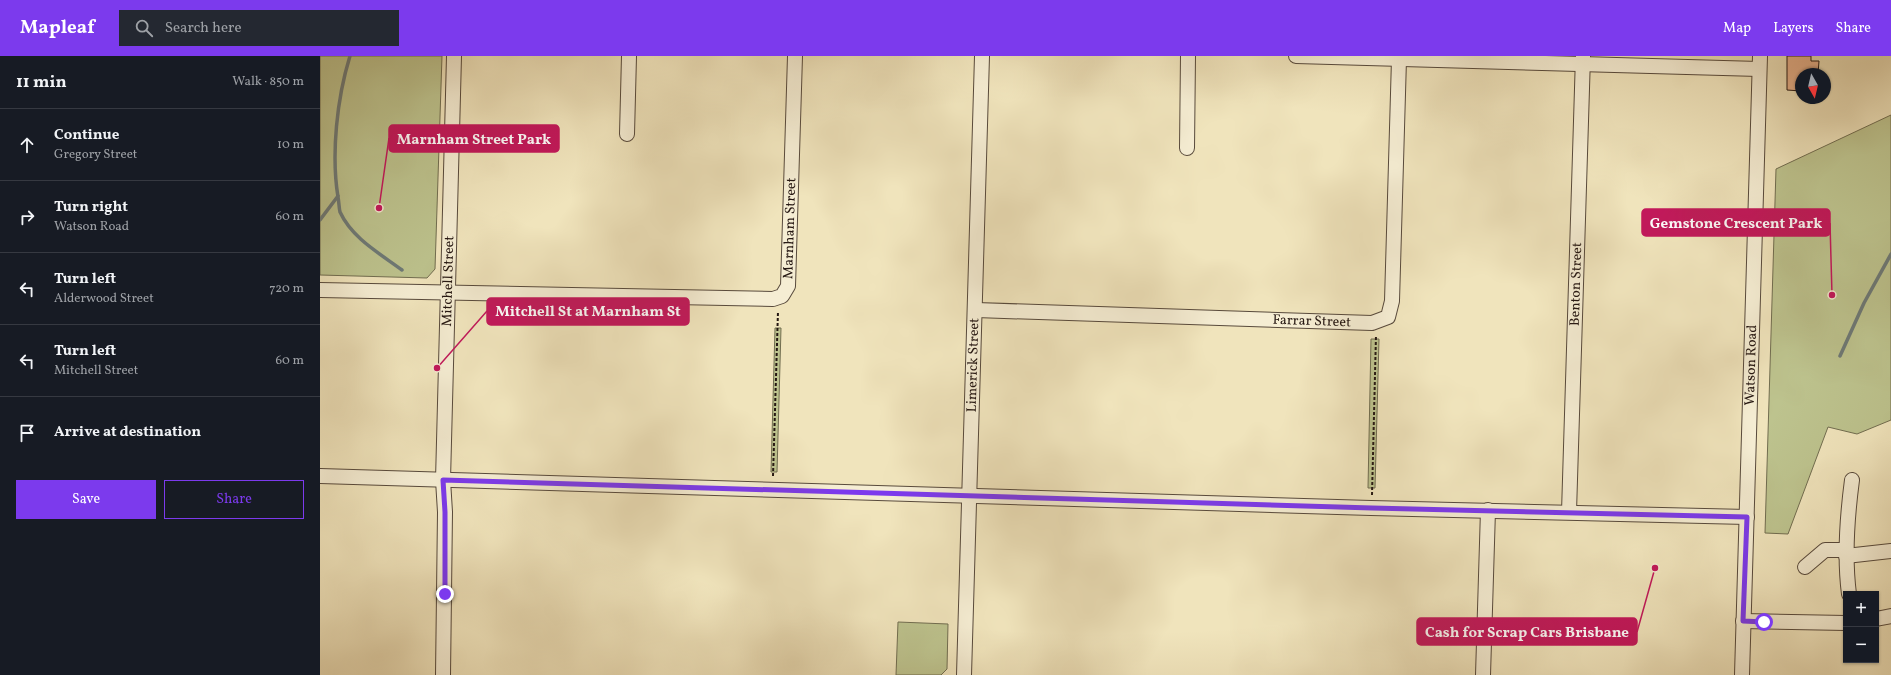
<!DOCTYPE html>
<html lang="en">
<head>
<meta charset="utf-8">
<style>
	:root { --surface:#171b24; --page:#242831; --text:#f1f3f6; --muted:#9ea1a6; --line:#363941; --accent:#7c3aed }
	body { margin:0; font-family:Vollkorn,serif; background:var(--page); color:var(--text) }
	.controls { position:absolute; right:12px; bottom:12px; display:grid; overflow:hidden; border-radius:0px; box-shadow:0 1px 3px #0004 }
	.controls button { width:36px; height:36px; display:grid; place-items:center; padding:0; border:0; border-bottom:1px solid var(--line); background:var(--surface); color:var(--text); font:20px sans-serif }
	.compass { position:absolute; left:1475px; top:12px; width:36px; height:36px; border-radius:50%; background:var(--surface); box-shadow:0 1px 3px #0004; rotate:172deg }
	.stop { position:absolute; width:12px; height:12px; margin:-9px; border:3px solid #7c3aed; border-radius:50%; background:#fff }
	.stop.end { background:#7c3aed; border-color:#fff; box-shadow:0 1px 4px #0008 }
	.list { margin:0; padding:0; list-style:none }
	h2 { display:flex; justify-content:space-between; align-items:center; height:52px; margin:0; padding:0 16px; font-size:17px }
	h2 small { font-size:13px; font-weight:400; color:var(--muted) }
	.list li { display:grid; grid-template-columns:26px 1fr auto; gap:12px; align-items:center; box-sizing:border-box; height:72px; padding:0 16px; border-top:1px solid var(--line) }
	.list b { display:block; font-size:15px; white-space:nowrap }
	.list p { margin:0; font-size:13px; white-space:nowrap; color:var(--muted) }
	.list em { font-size:13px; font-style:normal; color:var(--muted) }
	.actions { display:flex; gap:8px; padding:12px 16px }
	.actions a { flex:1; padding:9px 0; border:1px solid var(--accent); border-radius:0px; text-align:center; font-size:14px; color:var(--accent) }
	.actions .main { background:var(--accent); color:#fff }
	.icon { flex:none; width:22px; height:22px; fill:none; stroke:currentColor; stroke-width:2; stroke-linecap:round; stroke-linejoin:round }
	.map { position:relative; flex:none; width:1571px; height:619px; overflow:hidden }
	header { display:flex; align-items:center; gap:24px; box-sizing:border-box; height:56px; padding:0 20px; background:var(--accent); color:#fff }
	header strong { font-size:19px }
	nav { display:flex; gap:22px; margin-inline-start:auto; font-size:14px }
	.search { width:280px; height:36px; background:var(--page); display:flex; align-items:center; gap:10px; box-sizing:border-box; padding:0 14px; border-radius:0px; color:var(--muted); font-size:15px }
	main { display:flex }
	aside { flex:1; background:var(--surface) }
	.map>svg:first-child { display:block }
</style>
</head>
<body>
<header>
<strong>Mapleaf</strong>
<div class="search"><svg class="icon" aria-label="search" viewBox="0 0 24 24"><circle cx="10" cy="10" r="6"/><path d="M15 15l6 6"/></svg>Search here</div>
<nav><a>Map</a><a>Layers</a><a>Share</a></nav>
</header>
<main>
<aside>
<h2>11 min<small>Walk · 850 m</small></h2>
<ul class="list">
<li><svg class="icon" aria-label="ahead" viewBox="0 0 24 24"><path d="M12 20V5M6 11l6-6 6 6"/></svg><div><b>Continue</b><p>Gregory Street</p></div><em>10 m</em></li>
<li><svg class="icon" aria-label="right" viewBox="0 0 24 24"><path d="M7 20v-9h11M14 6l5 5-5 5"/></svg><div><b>Turn right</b><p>Watson Road</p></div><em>60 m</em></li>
<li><svg class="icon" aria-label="left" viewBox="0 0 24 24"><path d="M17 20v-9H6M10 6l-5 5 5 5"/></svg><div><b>Turn left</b><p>Alderwood Street</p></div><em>720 m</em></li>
<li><svg class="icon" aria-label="left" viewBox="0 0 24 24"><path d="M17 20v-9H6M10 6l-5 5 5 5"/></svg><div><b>Turn left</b><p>Mitchell Street</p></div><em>60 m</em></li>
<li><svg class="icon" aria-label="arrive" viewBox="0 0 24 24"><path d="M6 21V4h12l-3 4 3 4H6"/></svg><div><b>Arrive at destination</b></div></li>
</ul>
<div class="actions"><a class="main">Save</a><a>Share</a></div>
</aside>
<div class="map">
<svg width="1571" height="619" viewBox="0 0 1571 619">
	<rect width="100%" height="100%" fill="#f0e4bc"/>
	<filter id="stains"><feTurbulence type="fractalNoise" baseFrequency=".005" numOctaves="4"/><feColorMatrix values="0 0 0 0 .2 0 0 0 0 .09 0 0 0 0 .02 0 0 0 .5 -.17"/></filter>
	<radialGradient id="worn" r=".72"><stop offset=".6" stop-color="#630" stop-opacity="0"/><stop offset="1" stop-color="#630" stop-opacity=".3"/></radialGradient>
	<g fill="#bdc38e" stroke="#716d50">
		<path d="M0,0H122L115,213L107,222L0,219Z"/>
		<path d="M1571,59V364L1537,378L1508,371L1468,478L1445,477L1456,113Z"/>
		<path d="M455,272H461L457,416H451Z"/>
		<path d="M1051,283H1059L1055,432H1048Z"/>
		<path d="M578,566L628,568L627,613L621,619H576Z"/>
	</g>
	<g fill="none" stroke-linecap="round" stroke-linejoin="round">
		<g stroke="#6e7a77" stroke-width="3.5">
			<path d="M30,0C17,42 11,98 18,141C19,146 19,152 20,156C32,182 59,197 82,214"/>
			<path d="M0,164L18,140"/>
			<path d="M1520,300L1544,247L1571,198"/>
		</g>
	</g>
	<path fill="#e9b38e" stroke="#251712" d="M1467,0H1491V5H1499L1498,18H1481V35L1467,34Z"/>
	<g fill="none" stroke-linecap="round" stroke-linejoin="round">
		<g stroke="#584a3c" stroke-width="16">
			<g id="minor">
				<path d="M976,0L1439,13"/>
				<path d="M307,78L309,0"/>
				<path d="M867,92L868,0"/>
				<path id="s1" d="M0,234L453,243L462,240L468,230L475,0"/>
				<path id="s2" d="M656,254L1052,267L1068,261L1072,245L1079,3"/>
				<path d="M0,420L1051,452L1427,461"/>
				<path id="s3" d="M1249,456L1263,0"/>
				<path d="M1526,500L1571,495"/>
				<path d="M1485,511L1505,494H1526"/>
				<path d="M1529,538C1524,500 1527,462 1532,424"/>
				<path d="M1556,563L1571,560"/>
				<path d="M1423,565L1526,567"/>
				<path id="s4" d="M123,619L125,456L123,424L134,0"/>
				<path id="s5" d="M644,619L662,0"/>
				<path d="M1163,619L1168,454"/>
				<path id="s6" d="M1422,619L1440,0"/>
			</g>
		</g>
		<g stroke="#251712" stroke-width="2" stroke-dasharray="3 2" stroke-linecap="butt">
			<path d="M453,420L458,255"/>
			<path d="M1052,439L1056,279"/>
		</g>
		<use href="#minor" stroke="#f5edd3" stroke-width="14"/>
	</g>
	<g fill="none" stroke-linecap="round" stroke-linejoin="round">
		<path stroke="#7c3aed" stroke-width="5" d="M125,538V456L123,424L1052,452L1427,461L1423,565L1444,566"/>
	</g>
	<g text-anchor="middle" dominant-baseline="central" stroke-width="3" stroke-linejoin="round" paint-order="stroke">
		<g font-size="14" fill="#251712" stroke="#f5edd3">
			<text stroke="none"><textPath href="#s1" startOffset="532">Marnham Street</textPath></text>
			<text stroke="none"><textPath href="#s4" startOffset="394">Mitchell Street</textPath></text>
			<text stroke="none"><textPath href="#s3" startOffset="228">Benton Street</textPath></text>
			<text stroke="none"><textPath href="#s2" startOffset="336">Farrar Street</textPath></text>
			<text stroke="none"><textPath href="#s5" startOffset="310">Limerick Street</textPath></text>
			<text stroke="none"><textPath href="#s6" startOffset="310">Watson Road</textPath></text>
		</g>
	</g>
	<path fill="none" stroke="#c2185b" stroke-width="1.5" d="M59 152L69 82M1512 239L1510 167M117 312L167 255M1335 512L1317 576"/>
	<g fill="#c2185b" stroke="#f5edd3" stroke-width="1.5">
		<circle cx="59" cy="152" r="4"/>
		<circle cx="1512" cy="239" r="4"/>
		<circle cx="117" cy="312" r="4"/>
		<circle cx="1335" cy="512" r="4"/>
	</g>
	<g fill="#c2185b" stroke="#c2185b" stroke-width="1.5">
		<rect x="69" y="69" width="170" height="27" rx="4"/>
		<rect x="1322" y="153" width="188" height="27" rx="4"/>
		<rect x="167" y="242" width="202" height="27" rx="4"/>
		<rect x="1097" y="562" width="220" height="27" rx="4"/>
	</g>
	<g font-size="15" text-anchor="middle" font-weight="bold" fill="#fff">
		<text x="154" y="88">Marnham Street Park</text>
		<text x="1416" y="172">Gemstone Crescent Park</text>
		<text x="268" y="260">Mitchell St at Marnham St</text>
		<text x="1207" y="581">Cash for Scrap Cars Brisbane</text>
	</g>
	<rect width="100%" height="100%" filter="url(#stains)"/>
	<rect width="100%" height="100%" fill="url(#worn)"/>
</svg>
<div class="controls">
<button>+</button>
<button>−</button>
</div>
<svg class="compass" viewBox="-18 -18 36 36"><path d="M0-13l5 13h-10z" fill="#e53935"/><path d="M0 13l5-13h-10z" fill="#9ea1a6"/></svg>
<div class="stop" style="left:1444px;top:566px"></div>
<div class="stop end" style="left:125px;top:538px"></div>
</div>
</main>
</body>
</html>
